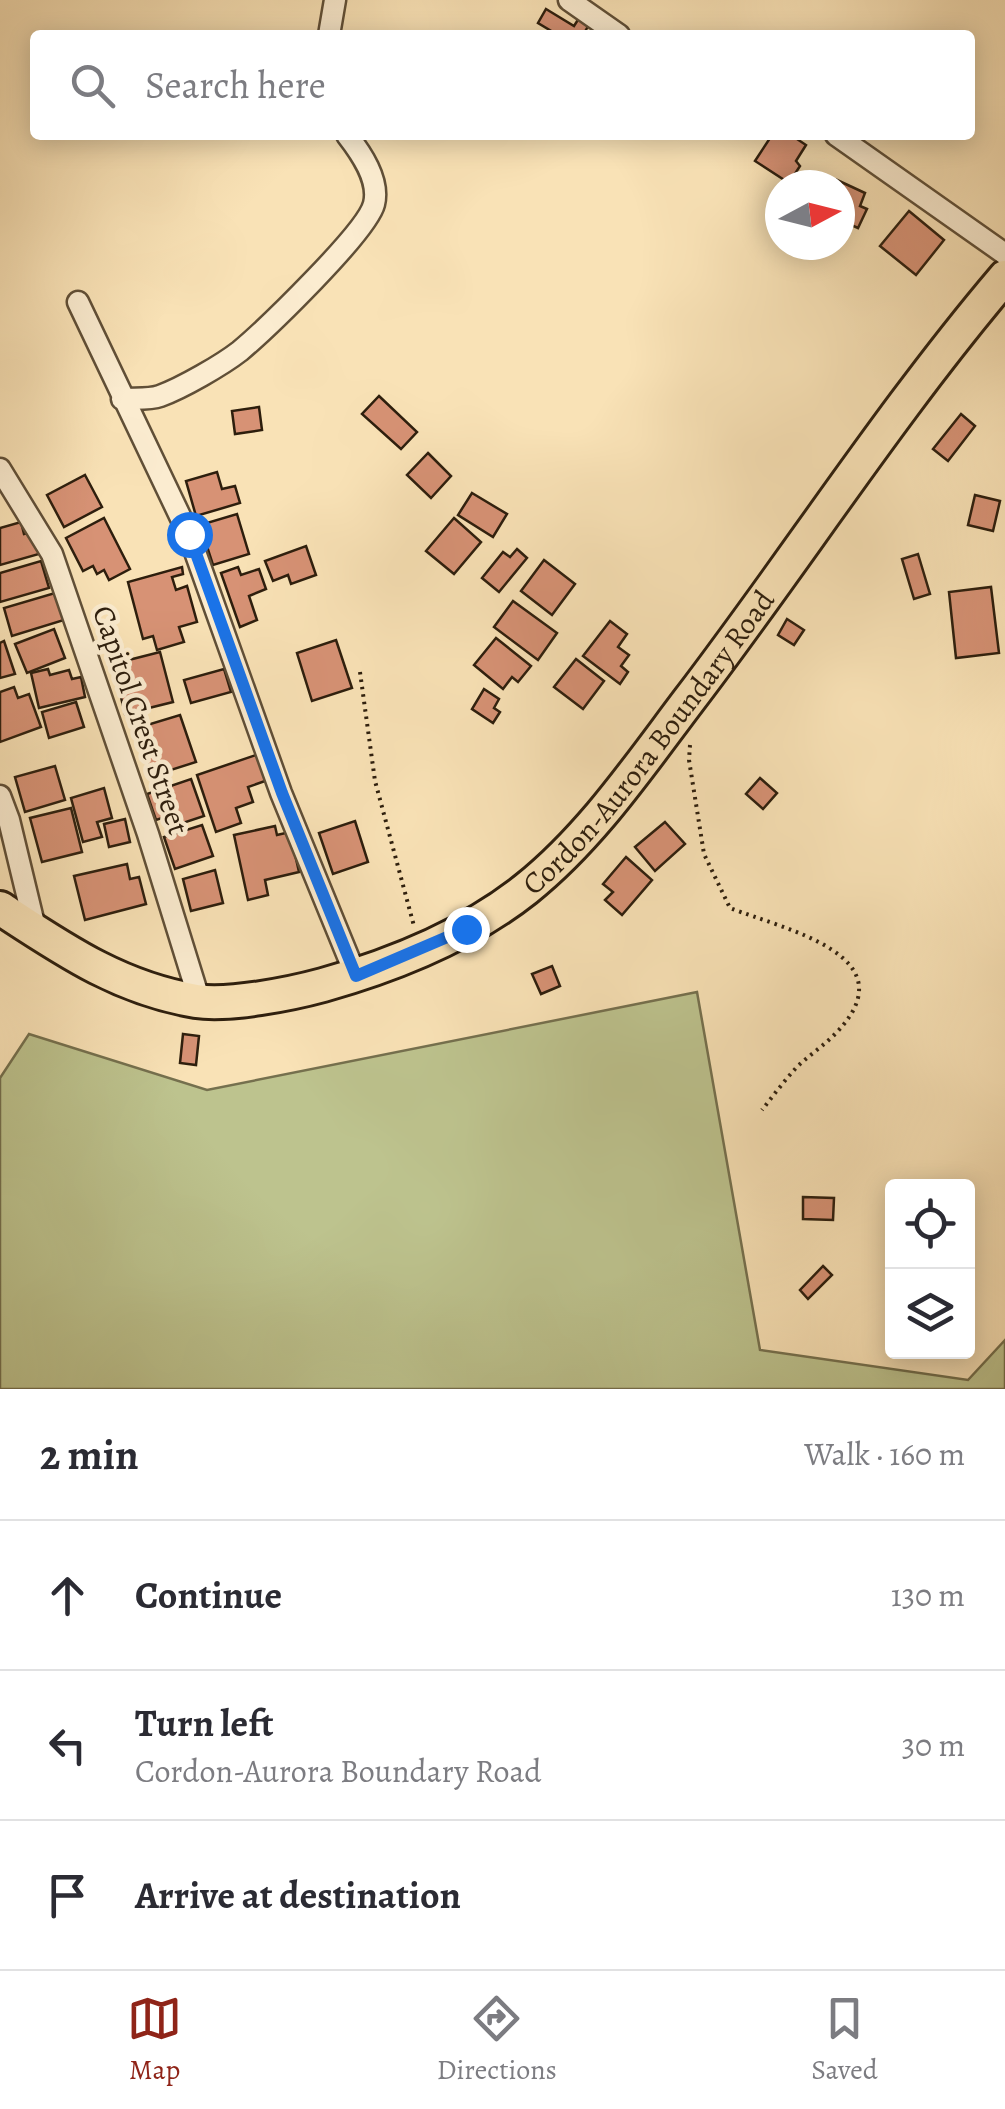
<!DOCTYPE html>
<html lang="en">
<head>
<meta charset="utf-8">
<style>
	:root { --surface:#fff; --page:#f7f7f7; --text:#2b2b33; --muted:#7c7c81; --line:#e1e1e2; --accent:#8f2418 }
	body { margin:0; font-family:Alegreya,serif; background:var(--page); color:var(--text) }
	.controls { position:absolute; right:30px; bottom:30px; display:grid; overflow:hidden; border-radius:10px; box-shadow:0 5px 25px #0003 }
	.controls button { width:90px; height:90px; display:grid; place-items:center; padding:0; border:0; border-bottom:2px solid var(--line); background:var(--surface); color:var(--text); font:50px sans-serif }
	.compass { position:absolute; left:765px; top:170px; width:90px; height:90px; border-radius:50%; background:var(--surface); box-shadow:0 5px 25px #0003; rotate:83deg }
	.stop { position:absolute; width:30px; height:30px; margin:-22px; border:8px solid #1a73e8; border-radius:50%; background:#fff }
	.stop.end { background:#1a73e8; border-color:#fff; box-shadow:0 2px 10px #0008 }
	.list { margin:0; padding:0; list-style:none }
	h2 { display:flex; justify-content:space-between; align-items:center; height:130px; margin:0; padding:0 40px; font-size:42px }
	h2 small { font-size:32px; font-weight:400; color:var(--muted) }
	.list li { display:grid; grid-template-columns:65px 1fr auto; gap:30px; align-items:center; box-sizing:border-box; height:150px; padding:0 40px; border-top:2px solid var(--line) }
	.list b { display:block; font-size:38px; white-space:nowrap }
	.list p { margin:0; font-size:32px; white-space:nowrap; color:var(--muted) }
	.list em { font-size:32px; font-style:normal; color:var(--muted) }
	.icon { flex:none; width:55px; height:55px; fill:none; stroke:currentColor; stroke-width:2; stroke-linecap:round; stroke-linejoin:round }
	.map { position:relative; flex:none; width:1005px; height:1389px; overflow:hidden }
	.search { position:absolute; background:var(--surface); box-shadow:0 5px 25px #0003; left:30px; right:30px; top:30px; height:110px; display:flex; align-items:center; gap:25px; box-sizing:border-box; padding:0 35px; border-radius:10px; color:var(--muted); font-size:38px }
	.sheet { height:580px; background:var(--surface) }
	nav { display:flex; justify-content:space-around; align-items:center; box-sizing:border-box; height:140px; border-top:2px solid var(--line); background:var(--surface); font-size:28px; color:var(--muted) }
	nav a { display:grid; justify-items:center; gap:5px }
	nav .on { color:var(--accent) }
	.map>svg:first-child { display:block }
</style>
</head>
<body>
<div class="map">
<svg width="1005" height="1389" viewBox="0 0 1005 1389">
	<rect width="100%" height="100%" fill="#f9e2b6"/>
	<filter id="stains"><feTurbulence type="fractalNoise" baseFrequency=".002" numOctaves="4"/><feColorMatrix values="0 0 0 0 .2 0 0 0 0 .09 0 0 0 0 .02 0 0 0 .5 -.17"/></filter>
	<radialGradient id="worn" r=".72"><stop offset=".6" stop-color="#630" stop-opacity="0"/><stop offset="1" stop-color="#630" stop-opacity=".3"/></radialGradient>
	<path fill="#bdc38e" stroke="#75704e" stroke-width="2.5" d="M697,992L760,1350L968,1380L1005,1340V1389H0V1078L29,1034L207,1090Z"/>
	<g fill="#d79275" stroke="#2d1e0d" stroke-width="2.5">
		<path d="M546,9L574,26L581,15L591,21L583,35H558L538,23Z"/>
		<path d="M772,135H791L806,145L796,161L800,166L789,183L755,161Z"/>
		<path d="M837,180L865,193L860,206L867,209L858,228L840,220V185H835Z"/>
		<path d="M909,211L944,240L916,275L880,246Z"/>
		<path d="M379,396L417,432L401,449L362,414Z"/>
		<path d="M259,407L262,430L235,434L232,411Z"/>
		<path d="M961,414L975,426L948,461L933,449Z"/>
		<path d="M428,453L451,476L431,498L407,475Z"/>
		<path d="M217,472L222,489L235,486L240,503L196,516L186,481Z"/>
		<path d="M85,475L102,507L64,527L47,495Z"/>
		<path d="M472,493L507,514L493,537L458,515Z"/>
		<path d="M975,495L1000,501L993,531L968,525Z"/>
		<path d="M237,514L249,554L213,565L200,525Z"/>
		<path d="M104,518L130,569L109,580L104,570L97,574L93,566L83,571L66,538Z"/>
		<path d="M454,518L481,542L454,574L426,551Z"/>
		<path d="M21,522L24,534L33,532L39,554L0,565V528Z"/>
		<path d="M306,546L316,575L291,584L288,575L273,581L265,561Z"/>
		<path d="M517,549L527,558L499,592L482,578L503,552L510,557Z"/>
		<path d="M918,554L930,594L914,599L902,559Z"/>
		<path d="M544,560L575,584L552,615L521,591Z"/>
		<path d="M41,561L49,588L0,602V573Z"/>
		<path d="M182,567L183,574L172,577L176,590L187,586L197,622L179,627L184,642L157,650L153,636L143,639L128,582Z"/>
		<path d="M238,567L241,575L259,569L266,589L249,596L257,620L240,627L221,573Z"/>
		<path d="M991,587L999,653L956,658L949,592Z"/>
		<path d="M55,593L64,620L12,636L4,608Z"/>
		<path d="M513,601L557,633L538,660L494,627Z"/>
		<path d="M787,619L804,630L794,645L778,635Z"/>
		<path d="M610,621L627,634L618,647L629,655L621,666L628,672L620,684L583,656Z"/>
		<path d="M54,629L65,658L27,673L15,644Z"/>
		<path d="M496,638L531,666L518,682L512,677L503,689L474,665Z"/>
		<path d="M336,640L352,688L312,701L297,653Z"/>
		<path d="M4,641L15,674L0,678V643Z"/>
		<path d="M160,652L173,702L125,714L113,664Z"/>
		<path d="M576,659L604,681L583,709L554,687Z"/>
		<path d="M48,669L50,675L69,670L72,679L81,677L85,697L39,708L31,673Z"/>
		<path d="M224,669L231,692L191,703L184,680Z"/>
		<path d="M14,687L18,698L29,694L41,727L0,742V692Z"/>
		<path d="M484,689L499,699L494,708L500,712L493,723L472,709Z"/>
		<path d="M76,702L84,727L49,738L42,712Z"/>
		<path d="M180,715L196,762L152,776L137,728Z"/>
		<path d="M259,754L268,780L248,787L253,802L236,808L241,823L216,832L197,775Z"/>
		<path d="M55,766L65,800L25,812L15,777Z"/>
		<path d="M760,778L777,793L763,809L746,794Z"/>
		<path d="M191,779L204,816L174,826L171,815L156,820L147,794Z"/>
		<path d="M104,788L112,818L97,822L102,837L83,842L71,798Z"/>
		<path d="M71,808L82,852L42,862L30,818Z"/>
		<path d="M125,819L130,842L109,847L104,824Z"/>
		<path d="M355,821L368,862L333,874L319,833Z"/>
		<path d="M665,822L685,844L655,871L635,847Z"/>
		<path d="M202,825L213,856L175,869L164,837Z"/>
		<path d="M275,826L277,835L290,832L299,872L265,880L268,895L248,900L234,835Z"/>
		<path d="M626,857L652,880L622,915L605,900L613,892L603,884Z"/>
		<path d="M127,864L130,879L139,877L146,904L85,920L74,876Z"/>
		<path d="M215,870L223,903L191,911L183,879Z"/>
		<path d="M552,966L560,986L541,994L532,974Z"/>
		<path d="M183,1034L199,1036L196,1065L180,1063Z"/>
		<path d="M803,1197L834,1198L833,1220L803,1219Z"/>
		<path d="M823,1266L832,1275L808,1299L800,1290Z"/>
	</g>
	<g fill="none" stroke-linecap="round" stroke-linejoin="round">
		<g stroke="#604f37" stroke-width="25">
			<g id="minor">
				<path d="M569,0L619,35"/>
				<path d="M329,35L335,0"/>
				<path d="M836,135L1005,254"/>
				<path d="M78,302L189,535L281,793L356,976"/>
				<path d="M122,399C134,398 149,400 160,396C182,388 222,365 240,351C266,329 367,232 374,204C380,180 361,153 347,135"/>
				<path d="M0,469L52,554L148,834L200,1002"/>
				<path d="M0,796L9,820L36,932"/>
			</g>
		</g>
		<g stroke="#2d1e0d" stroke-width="38">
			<g id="primary">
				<path id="s1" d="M0,908C64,950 119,988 196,1001C229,1006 290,994 323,985C394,965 468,935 526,889C591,837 639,766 689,700C796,560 891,411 1005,277"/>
			</g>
		</g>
		<g stroke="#2d1e0d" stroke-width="4" stroke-dasharray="2.5 5" stroke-linecap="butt">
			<path d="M360,672L375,781L414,926"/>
			<path d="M690,745L689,760L704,854L730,908C783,929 910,955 837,1032C825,1045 809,1055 796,1068C784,1081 773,1096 762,1110"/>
		</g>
		<use href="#minor" stroke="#fbecd0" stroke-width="20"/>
		<use href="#primary" stroke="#f9e2b6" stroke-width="32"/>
	</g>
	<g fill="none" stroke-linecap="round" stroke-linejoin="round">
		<path stroke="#1a73e8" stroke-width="12" d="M189,534L282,793L356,976L466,929"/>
	</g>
	<g text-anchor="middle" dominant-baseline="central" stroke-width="9" stroke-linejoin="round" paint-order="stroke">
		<g font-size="30" fill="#2d1e0d" stroke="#fbecd0">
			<text transform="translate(141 720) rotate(71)">Capitol Crest Street</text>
			<text stroke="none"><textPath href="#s1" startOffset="765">Cordon-Aurora Boundary Road</textPath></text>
		</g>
	</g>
	<rect width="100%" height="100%" filter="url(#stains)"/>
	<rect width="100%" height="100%" fill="url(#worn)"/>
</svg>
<div class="controls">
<button><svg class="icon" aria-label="locate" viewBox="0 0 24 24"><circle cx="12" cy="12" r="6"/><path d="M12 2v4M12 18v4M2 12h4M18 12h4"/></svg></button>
<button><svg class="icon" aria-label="layers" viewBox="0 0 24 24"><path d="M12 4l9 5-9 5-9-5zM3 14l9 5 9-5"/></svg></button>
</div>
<svg class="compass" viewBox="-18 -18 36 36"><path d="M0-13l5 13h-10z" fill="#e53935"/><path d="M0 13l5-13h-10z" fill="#7c7c81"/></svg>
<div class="stop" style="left:189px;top:534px"></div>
<div class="stop end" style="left:466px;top:929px"></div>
<div class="search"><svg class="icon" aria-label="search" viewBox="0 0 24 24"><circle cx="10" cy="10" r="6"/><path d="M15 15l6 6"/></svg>Search here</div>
</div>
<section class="sheet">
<h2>2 min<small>Walk · 160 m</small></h2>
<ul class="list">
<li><svg class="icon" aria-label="ahead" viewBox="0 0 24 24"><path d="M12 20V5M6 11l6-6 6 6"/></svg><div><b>Continue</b></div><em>130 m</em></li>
<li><svg class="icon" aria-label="left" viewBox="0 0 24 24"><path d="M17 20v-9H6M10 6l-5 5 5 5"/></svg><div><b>Turn left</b><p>Cordon-Aurora Boundary Road</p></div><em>30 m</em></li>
<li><svg class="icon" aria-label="arrive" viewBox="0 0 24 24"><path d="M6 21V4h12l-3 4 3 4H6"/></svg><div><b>Arrive at destination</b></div></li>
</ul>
</section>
<nav>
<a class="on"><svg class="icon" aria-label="map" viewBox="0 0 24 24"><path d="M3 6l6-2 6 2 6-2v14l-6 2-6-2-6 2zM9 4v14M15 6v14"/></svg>Map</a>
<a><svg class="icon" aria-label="directions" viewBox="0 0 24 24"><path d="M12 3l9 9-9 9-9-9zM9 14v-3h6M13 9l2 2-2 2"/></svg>Directions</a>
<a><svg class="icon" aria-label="saved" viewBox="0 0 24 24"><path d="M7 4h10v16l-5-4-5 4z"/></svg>Saved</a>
</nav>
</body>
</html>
